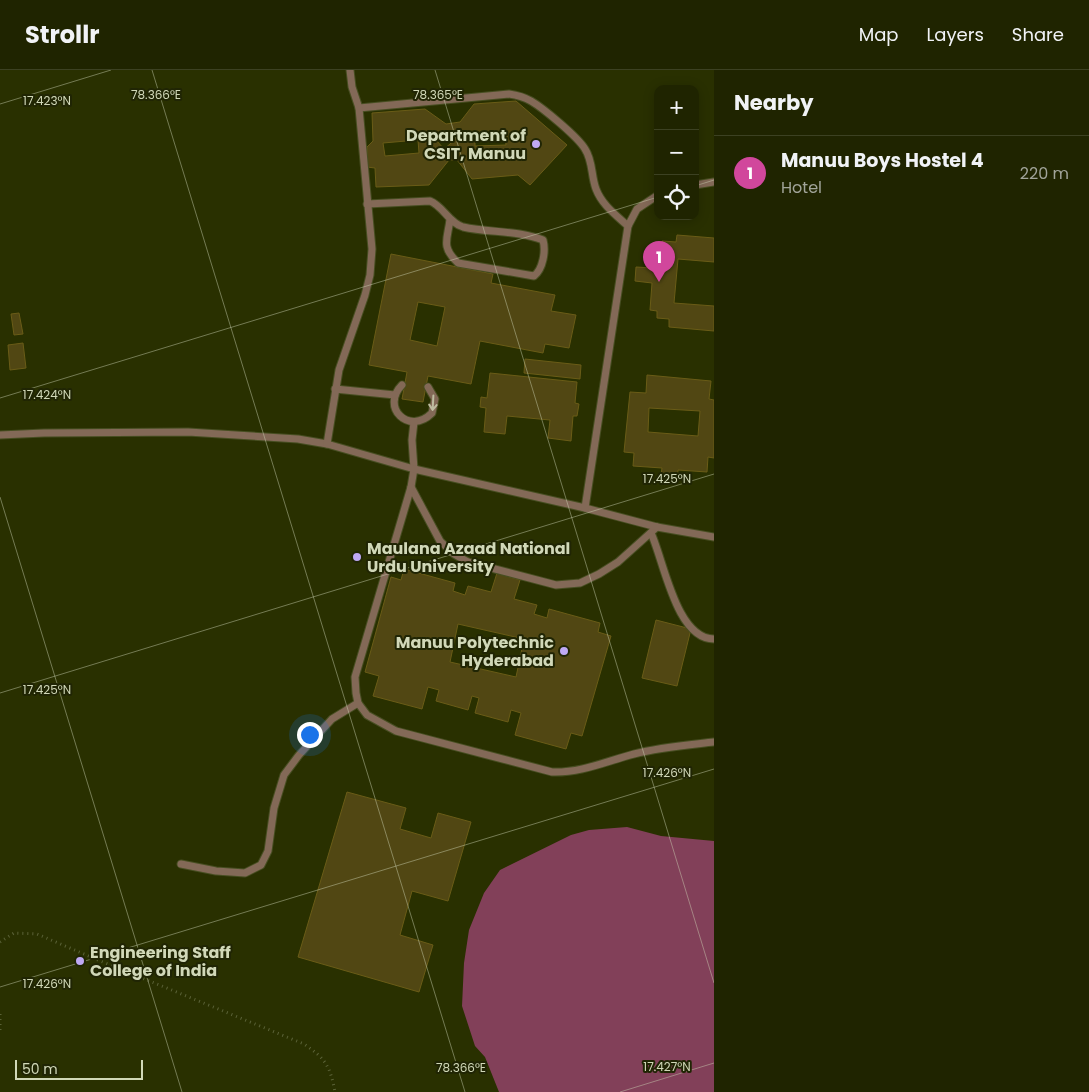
<!DOCTYPE html>
<html lang="en">
<head>
<meta charset="utf-8">
<style>
	:root { --surface:#1f2400; --page:#272c0a; --text:#f1f3f6; --muted:#a1a499; --line:#3c4122; --accent:#b45309 }
	body { margin:0; font-family:Poppins,sans-serif; background:var(--page); color:var(--text) }
	.controls { position:absolute; right:15px; top:15px; display:grid; overflow:hidden; border-radius:10px; box-shadow:0 2px 12px #0003 }
	.controls button { width:45px; height:45px; display:grid; place-items:center; padding:0; border:0; border-bottom:1px solid var(--line); background:var(--surface); color:var(--text); font:25px sans-serif }
	.scale { position:absolute; left:15px; bottom:12px; width:128px; box-sizing:border-box; padding-left:5px; border:2px solid #d1d8b8; border-top:0; font-size:14px; line-height:18px; white-space:nowrap; color:#d1d8b8; -webkit-text-stroke:4px #202504; paint-order:stroke }
	.you { position:absolute; left:309px; top:664px; width:18px; height:18px; margin:-12px; border:4px solid #fff; border-radius:50%; background:#1a73e8; box-shadow:0 0 0 8px #1a73e833 }
	.badge { display:grid; place-items:center; width:32px; height:32px; border-radius:50%; background:var(--accent); color:#fff; font-size:16px; font-weight:700 }
	.pin { position:absolute; translate:-50% -41px; filter:drop-shadow(0 1px 2px #0008) }
	.pin::after { content:''; position:absolute; top:26px; width:18px; height:15px; background:inherit; clip-path:polygon(0 0,100% 0,50% 100%) }
	.list { margin:0; padding:0; list-style:none }
	h2 { display:flex; justify-content:space-between; align-items:center; height:65px; margin:0; padding:0 20px; font-size:21px }
	h2 small { font-size:16px; font-weight:400; color:var(--muted) }
	.list li { display:grid; grid-template-columns:32px 1fr auto; gap:15px; align-items:center; box-sizing:border-box; height:75px; padding:0 20px; border-top:1px solid var(--line) }
	.list b { display:block; font-size:19px; white-space:nowrap }
	.list p { margin:0; font-size:16px; white-space:nowrap; color:var(--muted) }
	.list em { font-size:16px; font-style:normal; color:var(--muted) }
	.icon { flex:none; width:28px; height:28px; fill:none; stroke:currentColor; stroke-width:2; stroke-linecap:round; stroke-linejoin:round }
	.map { position:relative; flex:none; width:714px; height:1022px; overflow:hidden }
	header { display:flex; align-items:center; gap:30px; box-sizing:border-box; height:70px; padding:0 25px; background:var(--surface); border-bottom:1px solid var(--line) }
	header strong { font-size:24px }
	nav { display:flex; gap:28px; margin-inline-start:auto; font-size:18px }
	main { display:flex }
	aside { flex:1; background:var(--surface) }
	.map>svg:first-child { display:block }
</style>
</head>
<body>
<header>
<strong>Strollr</strong>
<nav><a>Map</a><a>Layers</a><a>Share</a></nav>
</header>
<main>
<div class="map">
<svg width="714" height="1022" viewBox="0 0 714 1022">
	<rect width="100%" height="100%" fill="#293000"/>
	<path fill="#824059" d="M627,757L661,766L714,771V1022H499L485,987L475,976L462,936L464,893L469,860L484,823L500,800L571,765L589,760Z"/>
	<g fill="#514713" stroke="#6a5c17" fill-rule="evenodd">
		<path d="M516,31L567,75L530,115L518,105L472,109L457,90H449L429,115L376,117L375,98L367,97V77L373,71L372,43L425,39L446,54L460,52L474,34ZM448,60L456,69L444,79L436,70ZM475,63H505L506,75L475,76ZM418,70L419,83L385,86L383,73Z"/>
		<path d="M677,165L714,168V192L678,189L674,233L714,236V261L669,257V249L657,248V241L650,240L652,213L635,211L636,197L653,198L655,181L661,182L662,171L676,172Z"/>
		<path d="M391,184L493,204L491,213L555,225L551,241L576,245L569,278L545,274L543,283L480,271L471,314L428,306L423,332L402,329L407,302L369,295ZM418,232L445,237L437,276L410,270Z"/>
		<path d="M19,243L23,264L14,265L11,244Z"/>
		<path d="M23,273L26,298L10,300L8,275Z"/>
		<path d="M525,289L581,295L580,309L524,303Z"/>
		<path d="M490,303L577,312L575,333L579,334L577,346H573L571,371L548,368L550,350L507,346L505,364L484,362L486,338L480,337L481,327L487,328Z"/>
		<path d="M647,305L711,311L709,329L714,330V388L708,387L707,402L678,400L677,413L660,412L662,398L633,396L634,383L624,382L630,322L646,323ZM649,338L700,341L698,366L648,362Z"/>
		<path d="M404,499L455,513L453,521L465,525L468,516L491,522L497,503L520,510L514,529L537,535L534,544L547,548L549,539L600,553L598,562L611,566L582,666L571,663L566,679L515,665L521,643L511,640L508,652L475,643L479,628L472,626L468,640L436,631L439,620L428,617L422,639L373,626L379,606L365,602L391,507L401,510ZM458,554L524,569L516,607L450,592Z"/>
		<path d="M656,550L691,559L677,616L642,608Z"/>
		<path d="M347,722L406,738L400,759L431,768L438,743L471,752L448,831L412,821L400,865L433,875L419,922L298,887Z"/>
	</g>
	<g fill="none" stroke-linecap="round" stroke-linejoin="round">
		<g stroke="#474e21" stroke-width="9">
			<g id="lane">
				<path d="M359,38L509,24C516,25 524,27 531,31C543,38 578,67 585,79C593,91 591,106 596,119C602,135 616,145 628,156"/>
				<path d="M695,115L714,112"/>
				<path d="M367,134L430,131C443,136 449,153 463,157C489,163 517,160 543,170C546,181 543,199 534,206L458,193C440,176 448,169 450,149"/>
				<path d="M402,315C380,337 409,366 432,343L435,329L428,317"/>
				<path d="M335,319L395,325"/>
				<path d="M414,352L412,370L414,399L411,417L440,471L454,484L468,492L556,515L580,513L599,504L618,492L657,457"/>
				<path d="M0,365L44,363L188,362L298,369L327,374L414,399L585,438L657,457L714,467"/>
				<path d="M327,374L339,300L365,225L370,205L372,179L359,38L352,17L350,0"/>
				<path d="M411,417L355,607L356,623L358,633L367,645L396,661L552,702C581,703 607,691 634,684C660,677 687,675 714,672"/>
				<path d="M585,438L628,156L637,139L658,125"/>
				<path d="M651,463C664,491 676,569 714,569"/>
				<path d="M181,794L216,801L245,803L261,795L268,781L274,738L284,705L299,685L332,649L358,633"/>
			</g>
		</g>
		<g stroke="#5b6237" stroke-width="3" stroke-dasharray="1 4" stroke-linecap="butt">
			<path d="M0,872L14,863L37,864L98,890L304,974C326,989 330,996 335,1022"/>
			<path d="M0,944V961"/>
		</g>
		<use href="#lane" stroke="#836957" stroke-width="7"/>
	</g>
	<defs><path id="oneway-shaft" d="M-6 0H5M1.5-3L5.5 0L1.5 3" fill="none" stroke-width="1.6" stroke-linecap="round" stroke-linejoin="round" transform="scale(1.25)"/></defs>
	<use stroke="#bebca0" href="#oneway-shaft" transform="translate(433 333) rotate(93)"/>
	<path fill="none" stroke="#d1d8b8" stroke-width="1" stroke-opacity="0.45" d="M152,0L465,1022M435,0L714,913M0,34L111,0M695,116L714,110M0,328L658,127M0,427L182,1022M0,623L714,404M0,917L714,699M620,1022L714,993"/>
	<g fill="#bfa9f4" stroke="#202504" stroke-width="2">
		<circle cx="536" cy="74" r="5"/>
		<circle cx="357" cy="487" r="5"/>
		<circle cx="564" cy="581" r="5"/>
		<circle cx="80" cy="891" r="5"/>
	</g>
	<g text-anchor="middle" dominant-baseline="central" stroke-width="4" stroke-linejoin="round" paint-order="stroke">
		<g font-size="16" font-weight="bold" fill="#d1d8b8" stroke="#202504" text-anchor="end">
			<text x="526" y="65">Department of<tspan x="526" dy="18">CSIT, Manuu</tspan></text>
			<text x="367" y="478" text-anchor="start">Maulana Azaad National<tspan x="367" dy="18">Urdu University</tspan></text>
			<text x="554" y="572">Manuu Polytechnic<tspan x="554" dy="18">Hyderabad</tspan></text>
			<text x="90" y="882" text-anchor="start">Engineering Staff<tspan x="90" dy="18">College of India</tspan></text>
		</g>
	</g>
	<g font-size="12" text-anchor="middle" fill="#d1d8b8" stroke="#202504" stroke-width="4" stroke-linejoin="round" paint-order="stroke">
		<text x="156" y="29">78.366°E</text>
		<text x="438" y="29">78.365°E</text>
		<text x="47" y="35">17.423°N</text>
		<text x="47" y="329">17.424°N</text>
		<text x="667" y="413">17.425°N</text>
		<text x="47" y="624">17.425°N</text>
		<text x="667" y="707">17.426°N</text>
		<text x="47" y="918">17.426°N</text>
		<text x="667" y="1001">17.427°N</text>
		<text x="461" y="1002">78.366°E</text>
	</g>
</svg>
<div class="controls">
<button>+</button>
<button>−</button>
<button><svg class="icon" aria-label="locate" viewBox="0 0 24 24"><circle cx="12" cy="12" r="6"/><path d="M12 2v4M12 18v4M2 12h4M18 12h4"/></svg></button>
</div>
<div class="scale">50 m</div>
<div class="you"></div>
<div class="pin badge" style="left:659px;top:212px;background:#d1479c">1</div>
</div>
<aside>
<h2>Nearby<small></small></h2>
<ul class="list">
<li><span class="badge" style="background:#d1479c">1</span><div><b>Manuu Boys Hostel 4</b><p>Hotel</p></div><em>220 m</em></li>
</ul>
</aside>
</main>
</body>
</html>
